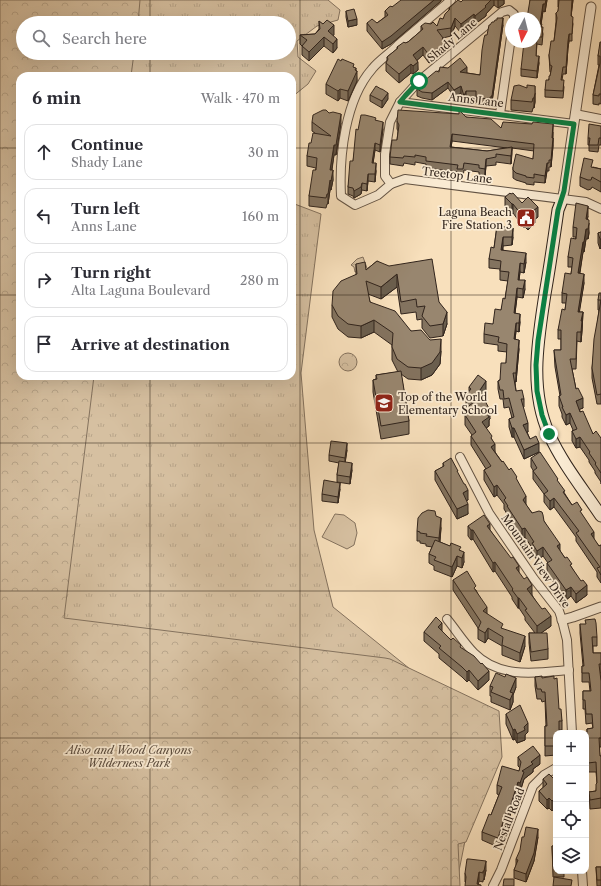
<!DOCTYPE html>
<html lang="en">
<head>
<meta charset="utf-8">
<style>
	:root { --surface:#fff; --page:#f7f7f7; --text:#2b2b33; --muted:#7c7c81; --line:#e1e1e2 }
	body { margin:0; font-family:"Libre Caslon Text",serif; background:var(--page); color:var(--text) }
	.controls { position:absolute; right:12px; bottom:12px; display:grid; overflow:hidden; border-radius:8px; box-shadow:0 4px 16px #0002 }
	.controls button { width:36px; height:36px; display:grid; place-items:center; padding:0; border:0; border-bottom:1px solid var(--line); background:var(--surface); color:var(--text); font:20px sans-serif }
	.compass { position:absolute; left:505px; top:12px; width:36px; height:36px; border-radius:50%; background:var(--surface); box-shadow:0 4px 16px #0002; rotate:187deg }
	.stop { position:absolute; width:12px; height:12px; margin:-9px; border:3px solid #0b8043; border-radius:50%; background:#fff }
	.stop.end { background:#0b8043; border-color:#fff; box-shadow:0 1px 4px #0008 }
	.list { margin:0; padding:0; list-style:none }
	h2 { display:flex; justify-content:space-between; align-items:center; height:52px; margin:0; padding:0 16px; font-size:17px }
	h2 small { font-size:13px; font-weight:400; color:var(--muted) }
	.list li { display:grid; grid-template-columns:26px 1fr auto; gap:12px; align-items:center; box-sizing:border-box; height:56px; margin:0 8px 8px; padding:0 8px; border:1px solid var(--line); border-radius:12px }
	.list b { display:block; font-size:15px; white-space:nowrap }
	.list p { margin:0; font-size:13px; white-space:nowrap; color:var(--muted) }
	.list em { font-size:13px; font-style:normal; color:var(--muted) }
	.icon { flex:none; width:22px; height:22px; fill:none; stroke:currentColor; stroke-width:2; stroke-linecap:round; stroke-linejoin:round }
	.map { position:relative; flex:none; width:601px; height:886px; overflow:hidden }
	.search { position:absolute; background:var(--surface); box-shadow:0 4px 16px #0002; left:16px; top:16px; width:280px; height:44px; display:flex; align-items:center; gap:10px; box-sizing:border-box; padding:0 14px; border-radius:22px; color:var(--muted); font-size:15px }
	.panel { position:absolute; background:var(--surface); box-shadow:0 4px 16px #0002; left:16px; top:72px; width:280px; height:308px; border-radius:12px }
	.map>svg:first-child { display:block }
</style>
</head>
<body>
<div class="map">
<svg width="601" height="886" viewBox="0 0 601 886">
	<defs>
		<pattern id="grass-tufts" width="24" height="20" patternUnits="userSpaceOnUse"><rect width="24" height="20" fill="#d6c0a1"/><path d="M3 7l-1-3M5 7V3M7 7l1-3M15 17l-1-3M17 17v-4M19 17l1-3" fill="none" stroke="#b8a58a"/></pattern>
		<pattern id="forest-crowns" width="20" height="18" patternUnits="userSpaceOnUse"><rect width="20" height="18" fill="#d6c0a1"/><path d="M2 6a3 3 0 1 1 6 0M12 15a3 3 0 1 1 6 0" fill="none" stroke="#b8a58a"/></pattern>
	</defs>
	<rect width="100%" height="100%" fill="#f8e0bc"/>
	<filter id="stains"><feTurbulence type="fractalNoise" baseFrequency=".005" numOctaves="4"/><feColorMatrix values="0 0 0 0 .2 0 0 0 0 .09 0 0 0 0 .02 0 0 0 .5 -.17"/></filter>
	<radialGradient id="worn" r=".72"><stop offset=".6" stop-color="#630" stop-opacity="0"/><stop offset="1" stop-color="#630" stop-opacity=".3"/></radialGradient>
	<path fill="url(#grass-tufts)" stroke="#84725e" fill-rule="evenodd" d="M0,0H328L340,10L338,20L317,26L297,41L298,57L316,71L308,84L292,97V76H20V376H292V203L321,214L301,373L314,530L333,607L487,731L456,886H0ZM23,23H289V53H23Z"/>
	<g fill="url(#forest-crowns)" stroke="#84725e">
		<path d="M0,0H140L138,23H23V53H134L131,76H20V376H94L64,618L385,658L390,659L499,711L502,757L466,842L458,844L460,886H0Z"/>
		<path d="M363,257L367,268H365V270L355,272L354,267L351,265L357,259Z"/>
		<circle cx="348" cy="362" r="9"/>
	</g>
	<path fill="#d6c0a1" stroke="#84725e" d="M335,514L344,515L355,523L357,533L354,545L347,549L322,537Z"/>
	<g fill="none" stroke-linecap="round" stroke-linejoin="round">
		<g stroke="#635344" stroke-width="10">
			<g id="minor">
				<path d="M451,0L399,44C391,53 380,59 372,69C345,100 339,156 341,196L355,205L378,195L391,184L405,179L586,202L601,209"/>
				<path d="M400,102L574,124"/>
				<path d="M500,114L511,37"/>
				<path d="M575,114L601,119"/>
				<path d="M391,184L385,176V154L390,122L400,102L419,81L502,12L509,10L514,14V18"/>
				<path d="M460,457L489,513L534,579L559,611L562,620L567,640L572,733"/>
				<path d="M447,619C456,630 464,643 474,653C500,679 536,673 569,670"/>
				<path d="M582,871L583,886"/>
				<path d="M493,886L501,870L533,786L544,775L556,768"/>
			</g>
		</g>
		<g stroke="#635344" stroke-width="11">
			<g id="tertiary">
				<path d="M562,200L564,191L591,7"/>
				<path d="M562,620L573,617L601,607"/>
			</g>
		</g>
		<g stroke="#31241c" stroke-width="13">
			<path id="secondary" d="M562,200L558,210C554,238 550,266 545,294C538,340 529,389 549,434C562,463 583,489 601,516"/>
		</g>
		<use href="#minor" stroke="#faebd3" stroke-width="8"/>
		<use href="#tertiary" stroke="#faebd3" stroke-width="9"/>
		<use href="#secondary" stroke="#faebd3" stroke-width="11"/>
	</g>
	<g fill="#83735f" stroke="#31241c" fill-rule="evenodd">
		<path d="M441,0V1L391,44L382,49L367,31V23H377L385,17V11L392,7Z"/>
		<path d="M463,0H504V4L498,8L494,5L486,14V16L475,24L474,22L461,33L455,26L451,36L443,38L445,51L429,63L423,55L417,60L418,70L413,74L411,73L399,83L386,71V63L387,61V57L397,49V47L408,42L421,31V26H437L443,19L449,10V8L461,2Z"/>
		<path d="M530,0H547L545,12L543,11L541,24L543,34L542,45L537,44L536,56L539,63L537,78L521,76V69L535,42Z"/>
		<path d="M558,0H573L571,16L573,24L572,34V41H569L568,48L566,74H563L562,80L564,87L563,98L545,97V90L550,76L551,72H550L549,55L554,41L556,22V13L558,11L559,7H558Z"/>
		<path d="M346,11L357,25L348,27L346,17Z"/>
		<path d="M319,21L334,35H333L337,48L333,53L324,46L309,61L302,55V46L300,44V35L315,34L319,29Z"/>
		<path d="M503,25L492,102H491V104H487V105L476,104V97L466,98L464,103L461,93L454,97L448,88L432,100L422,98L417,96V89L418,88V86L467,73L480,75L487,35Z"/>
		<path d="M601,42V104L599,103V105L593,104V95L599,65H598V56Z"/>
		<path d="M354,67L356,70L357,81L348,101L340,98L338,101L326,94V84Z"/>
		<path d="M535,86V102L534,108H533L532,112L511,110V100L527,88Z"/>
		<path d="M381,89L388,99L382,108L370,101V95Z"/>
		<path d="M466,117L501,128L553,132V146L551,167H549V171H547L545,183L534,182V185L526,184V183L516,180L513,178V167L533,159L534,151L512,148L511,164L496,162V165L486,166L485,176L479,175V172L464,170L463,177L457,176V172L426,168V164L415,162V165L404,163L403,166L390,164V157L397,140L398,131L397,129V121ZM452,141L507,148L487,151L451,147Z"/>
		<path d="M376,120L383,129L380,152L375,150L373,163L376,171L375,182L368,181L367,191L362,190L361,194L354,198L353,196L348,194V187L353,161L358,130Z"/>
		<path d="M312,122L341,123L336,155H334L332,170L333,180L331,190H330L328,204H327L326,208L309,206V196L316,168L307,166V156L315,133L312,131Z"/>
		<path d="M601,126V145H599L598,152L589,151V145H588V138Z"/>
		<path d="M593,167L601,169V192L592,187L591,189L588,190L580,186V177Z"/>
		<path d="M505,197L522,203L538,217L535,219V223L528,230L525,227L524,228L513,213L512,214L505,207Z"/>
		<path d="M588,216L587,220L589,233L588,239H586L584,252H583L580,273L584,283L579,312H583L582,331L581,342L577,341L576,369H572L576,389L583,408L579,409L593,434L601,438V484V482L595,473V471L589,462V460L580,447L576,448L572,441V431L573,430L570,423L566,425L562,417V414L559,406V396H560L555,367L554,350H561V339H558V330L565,310L566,303H562V293L571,274L572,267H568V257L576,237H573V227Z"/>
		<path d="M497,226L513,237L512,245L503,246V250L526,262L524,273L520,272L519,280L525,289L523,298L517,297L515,313L520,322L519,332L516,331L515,340L519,349L516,382H515L516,391L524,399V407L523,408L528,432H527L530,439L539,452L524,459L514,437H512L509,427V419L512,418L509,407L504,408L503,399H500L498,389V381L500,380L506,363L507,352L498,351V345L484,343V334L493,324L501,310L505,299L508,281L500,280V269L489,268V259L494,248Z"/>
		<path d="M601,232V248L600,249L598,243V233Z"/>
		<path d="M377,261L439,302L447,324L443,336L430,338L422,328V319L417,320L416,312L401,314L397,287L381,299L368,294L370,302L411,331L430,340L441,351L440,364L432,375L421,380L408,379L401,374L409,421V434L381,439L373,392V380L376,379V375L398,372L392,360V345L374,332L361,338L348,337L338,329L332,317V305L356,274V264L366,270Z"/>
		<path d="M601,293V404H597L592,378V368L599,310H598V300Z"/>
		<path d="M469,387L486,391L481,397L490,419L489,420V426L486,428L492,440L495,452L502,462L517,481L526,505L532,513L544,521L560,551L572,568L587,595L576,603L571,596L566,600L547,573V563H548L543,556L537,560L532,553V548L525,537L522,539L507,516V514L504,509V504L497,495L494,497L484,480V470L486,469L471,445V436L472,435L465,425V409L468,406L466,404V395L469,392Z"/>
		<path d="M347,450L345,462L352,470L350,484L337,482V475L339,463L329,461V455Z"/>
		<path d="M531,458L558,482L565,494L572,505L582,515L594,540L599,546L601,545V583L597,577V572L576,541V537L554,507L550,510L544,502V494L533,479V470L531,467Z"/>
		<path d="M443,463L458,474L468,500L466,501L468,514L457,519L435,480V471L443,467Z"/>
		<path d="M340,489L338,503L322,501V494Z"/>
		<path d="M436,516L441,528L440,542L461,551L464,562L462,568L457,566L452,577L434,570V566L429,563V554L432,547L426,546V544L420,543V541H417V531Z"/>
		<path d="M468,526L490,530L519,573L532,595L551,626L541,633L548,649V659L531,661L529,643V633H535L525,620V617L519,608H518L512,599V597L495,571L493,572L473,539L471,540L468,536Z"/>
		<path d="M453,580L476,590L487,614L503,629L525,646L520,662L502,655V646L488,638L485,643L478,639V628L453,590Z"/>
		<path d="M580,624L597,637V646H593V653H601V673H600L601,681V747H599L600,756H601V808L590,809L589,792L596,791L597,783L596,772H588L587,729L593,728L592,723L586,724L585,709H583V691H590L589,682H582V666H583L580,633Z"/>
		<path d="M442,631L451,640L461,648L489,680L478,690L469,680L467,682L462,677L439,658V654L424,641V632Z"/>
		<path d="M535,677L542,678L559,709L562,721V730H559L556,733V755L545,756V726H546L545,701L542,702L541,699H537L535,686Z"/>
		<path d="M490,686L516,687L513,695V702L510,710L491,702V696H490Z"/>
		<path d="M506,714L528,732L525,735V740L517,743L515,739L513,740L506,724Z"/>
		<path d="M518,757L540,764L533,769V772L524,779L520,792L518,791L510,816L508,815L498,847L482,840V832L491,815L499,795L497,794V785L519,771L520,768L518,766Z"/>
		<path d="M543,779L555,782L556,783V807L552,811L549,808L547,809L539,801V791L543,788Z"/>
		<path d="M538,837L534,861L526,882L514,878V870L516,866V859Z"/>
		<path d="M552,846H556V871H564V877H553Z"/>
		<path d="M596,867H601V886H597Z"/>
		<path d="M486,870L484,880H483V882L479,881L478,885L465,882V873Z"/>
	</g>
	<g fill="#6a5e4e" stroke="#31241c">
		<path d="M434,0H441V1L391,44L382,49V42Z"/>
		<path d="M491,0H494V5L486,14V16L475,24V16Z"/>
		<path d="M498,0H504V4L498,8Z"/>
		<path d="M546,0H547L545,12V4Z"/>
		<path d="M572,0H573L571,17V10Z"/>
		<path d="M543,4V11L540,31V24Z"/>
		<path d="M474,14V22L461,33V24Z"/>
		<path d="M455,18V26L451,36V28Z"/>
		<path d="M503,18V25L492,102V96Z"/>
		<path d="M357,19V25L348,27V21Z"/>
		<path d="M334,25V35L328,40V31Z"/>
		<path d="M569,34V41L568,48L566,74L568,41Z"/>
		<path d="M324,37V46L309,61V52Z"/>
		<path d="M443,38V44L445,43V51L429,63V55Z"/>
		<path d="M337,39V48L333,53V44Z"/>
		<path d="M423,47V55L413,64V55Z"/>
		<path d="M539,56V63L537,78V71Z"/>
		<path d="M418,62V70L413,74V66Z"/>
		<path d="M411,64V73L399,83V74Z"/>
		<path d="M467,67V73L460,79V72Z"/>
		<path d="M356,68V74L357,71V81L348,101V91Z"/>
		<path d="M448,82V88L432,100V93Z"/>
		<path d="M461,86V93L454,97V90Z"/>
		<path d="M340,89V98L338,101V91Z"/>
		<path d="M466,91V98L464,103V96Z"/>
		<path d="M388,93V99L382,108V101Z"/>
		<path d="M535,93V102L534,108V98Z"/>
		<path d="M341,114V123L336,155V145Z"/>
		<path d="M383,122V129L380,152V145Z"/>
		<path d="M553,124V132L552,146V138Z"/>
		<path d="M452,134V141L450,155V147Z"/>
		<path d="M553,138V146L551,167V160Z"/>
		<path d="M375,143V150L372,170V163Z"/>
		<path d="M334,145V155L330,179V170Z"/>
		<path d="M512,147V154L511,164V156Z"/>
		<path d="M486,159V166L485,176V169Z"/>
		<path d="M376,163V171L375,182V174Z"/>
		<path d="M547,163V171L545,183V176Z"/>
		<path d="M333,170V180L331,190V181Z"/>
		<path d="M368,174V181L367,191V184Z"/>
		<path d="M330,180V190L328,204V194Z"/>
		<path d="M362,183L361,194L354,198V191Z"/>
		<path d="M512,204H513V213L512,214Z"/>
		<path d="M588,206V216L586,229V219Z"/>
		<path d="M538,207V217L535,219V223L528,230V220L533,211Z"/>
		<path d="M525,217V227L524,228V218Z"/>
		<path d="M589,223V233L588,239V229Z"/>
		<path d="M513,228V237L512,245V237Z"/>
		<path d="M586,229V239L584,252V242Z"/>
		<path d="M503,237V246L501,259V250Z"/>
		<path d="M600,239H601V248L600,249Z"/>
		<path d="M583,242V252L578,282V273Z"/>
		<path d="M526,253V262L524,273V264Z"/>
		<path d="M520,263V272L518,288V280Z"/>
		<path d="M397,274V287L381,299V287Z"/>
		<path d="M584,274V283L578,321V312Z"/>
		<path d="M525,280V289L523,298V289Z"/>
		<path d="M517,288V297L514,321V313Z"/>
		<path d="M447,312V324L443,336V324Z"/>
		<path d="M583,312L582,331L581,342V321Z"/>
		<path d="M520,314V322L519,332V323Z"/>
		<path d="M374,320V332L361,338V326Z"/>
		<path d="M516,323V331L514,348V339Z"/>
		<path d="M441,339V351L440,364L432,375L421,380V368Z"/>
		<path d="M519,340V349L516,382V373Z"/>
		<path d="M486,381V391L478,402V393Z"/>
		<path d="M583,398V408L576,411V401Z"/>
		<path d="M490,410V419L489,420V426L482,431V422L486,412Z"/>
		<path d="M570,413V423L566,425V415Z"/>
		<path d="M528,423V432L523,433V425Z"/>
		<rect x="512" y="428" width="2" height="9"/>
		<path d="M580,437V447L576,448V439Z"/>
		<path d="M347,443V450L345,464V458Z"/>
		<path d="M539,443V452L524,459V450Z"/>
		<path d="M495,444V453L491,447Z"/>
		<path d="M352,463V470L350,484V477Z"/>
		<path d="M340,483V489L338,503V497Z"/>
		<path d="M497,485V495L494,497V487Z"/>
		<path d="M468,490V500L463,502V493Z"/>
		<path d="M526,496V505L523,500Z"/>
		<path d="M554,498V507L550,510V501Z"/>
		<path d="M468,504V514L457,519V509Z"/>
		<path d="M441,518V528L439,548V538Z"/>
		<path d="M490,524V533L487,526Z"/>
		<path d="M525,528V537L522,539V529Z"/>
		<path d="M471,530H473V539L471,540Z"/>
		<path d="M594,532V540L591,534Z"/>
		<path d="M560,544V554L557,546Z"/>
		<path d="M543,547V556L537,560V551Z"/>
		<path d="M464,552V562L462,568V558Z"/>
		<path d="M457,556V566L452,577V567Z"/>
		<path d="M495,562V571L493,572V563Z"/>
		<path d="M519,566V576L516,568Z"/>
		<path d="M532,585V595L527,598V589Z"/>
		<path d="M587,585V595L576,603V594Z"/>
		<path d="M571,587V596L566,600V590Z"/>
		<rect x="518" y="598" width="1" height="10"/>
		<path d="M487,607V617L483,611Z"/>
		<path d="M551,616V626L537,636V626Z"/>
		<path d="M442,623V632L438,627Z"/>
		<path d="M488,628V638L485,643V633Z"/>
		<path d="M525,636V646L520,662V653Z"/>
		<path d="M469,670V680L467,682V672Z"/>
		<path d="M489,671V680L478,690V681Z"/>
		<path d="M516,678V687L513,695V702L510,710V692Z"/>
		<path d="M528,723V732L525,735V740L517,743V734Z"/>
		<path d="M515,729V739L513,740V730Z"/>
		<path d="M540,755V764L533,769V772L524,779L520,792V783L522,771L531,762Z"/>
		<path d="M518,782V791L510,816V807Z"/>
		<path d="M556,797V807L552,811V801Z"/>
		<path d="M549,798V808L547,809V800Z"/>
		<path d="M508,806V815L498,847V838Z"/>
		<path d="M538,829V837L534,861L526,882V874Z"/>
		<path d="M486,861V870L484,880V871Z"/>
		<path d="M479,872V881L478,886L477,884Z"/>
	</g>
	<g fill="#98866f" stroke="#31241c">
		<path d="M401,0H434L391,36L382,42L367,23L372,19L377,23L388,15L385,11L389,7L391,6L392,7Z"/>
		<path d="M458,0L461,2L463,0H491L485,6L486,7L475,16L474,14L461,24L455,18L451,28L437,30L443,38L442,39L445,43L429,55L423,47L413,55L418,62L413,66L411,64L399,74L386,63L388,59L387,57L398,48L397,47L404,42L405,43L408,42L423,29L421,26L425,23L431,24L433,22L437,26L440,18L443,19L445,14L450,9L449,8Z"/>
		<path d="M530,0H546L545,4H543L540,24H542L541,27H543L542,37H537L536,56H539L537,71L521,69L524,42H535V18H527Z"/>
		<path d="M559,0H572L571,16L573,17L572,34H569L568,41L566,67H563L561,80H564L563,91L545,90L546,80H549V76H550L552,66L550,65L549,55L551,41H554L557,18L556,13L558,11Z"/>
		<path d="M354,9L357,19L348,21L346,11Z"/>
		<path d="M497,18H503L492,96H491V98H487V99L476,97V91H466L464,96L461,86L454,90L448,82L432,93L422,92L417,89L419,87L418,86L436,71L439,72L440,67L448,68L460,58L467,67L460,72L480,75L482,50L484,38L485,35H487L489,25H490L492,22H494L495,20H497Z"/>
		<path d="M327,20L334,25L328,31L337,39L333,44L324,37L309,52L302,46L307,40L300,35L315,34L320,29L319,21L323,24Z"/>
		<path d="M600,42H601V94H599V96L593,95L600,63V56H598Z"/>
		<path d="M338,59L341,61L342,59L354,64L353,67L356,68L355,70L357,71L348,91L340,89L338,91L326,84Z"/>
		<path d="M519,85L527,88V85L535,86V93L534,98H533L532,102L511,100L514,86Z"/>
		<path d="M376,86L381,89H382L388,93L382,101L370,95Z"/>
		<path d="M323,110H326L329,113L333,112L341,114L336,145H334L330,170H333L331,181L330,180L328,194H327L326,198L309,196L313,170H316L317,158L307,156L309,143H311L313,133L331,136L312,122L313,115Z"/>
		<path d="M398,110L459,114V110L466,117L491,119L501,128L503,122L532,124L533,122L553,124L552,138H553L551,160H549V163H547L545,176L534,174V178L526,177V176L516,173L513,170V167L516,154L533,159L534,144L452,134L450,147L487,151L512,147L511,156L496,154V157L486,159L485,169L479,168V165L464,163L463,169H457L458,165L426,161V157L415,155V157L404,156L403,158L390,157L392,140H397L399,125L397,121Z"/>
		<path d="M361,115H365L373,117L376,118L375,120L383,122L380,145L375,143L372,163H376L375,174H368L367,184L362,183L361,187L354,191L353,188L348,187L350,161H353L356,129L358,130Z"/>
		<path d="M589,124L601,126V138H599L598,145H589L590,138H588Z"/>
		<path d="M584,158L593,160L591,167L601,169V182L592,177L591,180H588L580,177Z"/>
		<path d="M510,193L511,194L513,193L522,203L528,197L538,207L533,211L535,213L528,220L525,217L524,218L513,204H512L505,197Z"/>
		<path d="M576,203L588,206L586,219L589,220V223L588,229H586L584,242H583L578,273L584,274L578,312H583L581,321H582L581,332H577L576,359H570L576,389L578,388L583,398L576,401L580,412L583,411L593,434L596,431L601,438V473L595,464L596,463L589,453L590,452L580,437L576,439L572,431L577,429L570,413L566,415L562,407H563L559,396L561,395L555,358L554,350H561V330H558L562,309L565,310L567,294L562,293L565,273L571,274L573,258L568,257L571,238L576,239L577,228L573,227Z"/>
		<path d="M497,226L513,228L512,237H503L501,250L526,253L524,264L520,263L518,280H525L523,289L517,288L514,313L520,314L519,323H516L514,339L519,340L516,373H513L516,391L522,390L524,399H521L528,423L523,425L530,439L536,436L539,443L524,450L514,428H512L509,419L514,417L509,398L504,399L503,390H500L498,381L500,380L501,363H506L507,344L498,342L499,337L484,334L485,323L493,324L495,309L501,310L503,298L505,299L509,272L500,271L501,261L489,259L491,247L494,248Z"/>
		<path d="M601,232V239H600L598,233Z"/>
		<path d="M432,259L439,302L447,312L443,324L430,326L422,316L425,306L417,307L416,299L401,302L397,274L381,287L366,281L370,302L395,311L411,331L421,330L430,340L441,339L440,352L432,363L421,368L408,367L397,359L392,347L393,333L374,320L361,326L348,324L338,316L332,305L333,291L341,281L357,274L356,264L365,262L366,270L377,261L389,266Z"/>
		<path d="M599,293H601V394L597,395L592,368L594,339L601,300H598Z"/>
		<path d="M401,371L409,421L381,426L373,380L377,379L376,375Z"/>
		<path d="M478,375L486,381L478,393L484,402L485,401L490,410L486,412L489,417L482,422L492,436L491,438L495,444L491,447L502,462L503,461L509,470L511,468L517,477L516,478L526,496L523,500L532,513L539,511L542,512L543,515L544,521L560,544L557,546L565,558L567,557L572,564L570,565L581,581L583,580L587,585L576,594L571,587L566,590L547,563L552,560L543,547L537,551L532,543L534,542L525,528L522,529L507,506H508L504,500L506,498L497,485L494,487L484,470L491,466L471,436L476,432L465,415L468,414L465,409L474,402L466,395L471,389L469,387Z"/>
		<path d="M331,441L347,443L345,458L329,455Z"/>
		<path d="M540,452L558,479L557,480L565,491L563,492L572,505L577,502L582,510L580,511L594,532L591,534L599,546L601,545V575L597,568L600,567L576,533L579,531L554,498L550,501L544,494L548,491L533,471L537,468L531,458Z"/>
		<path d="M451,458L458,471H457L464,484H465L468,490L463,493L468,504L457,509L435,471L444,466L443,463Z"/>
		<path d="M339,461L352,463L350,477L337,475Z"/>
		<path d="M324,480L340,483L338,497L322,494Z"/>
		<path d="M428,510L435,511L436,516L441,518L439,538L426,536L427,534L420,533V532L417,531L418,518L422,513Z"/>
		<path d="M484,515L490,524L487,526L511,558L513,557L519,566L516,568L524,579L527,577L532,585L527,589L542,609L545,608L551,616L537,626L525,610L527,609L519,598H518L512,590L513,589L495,562L493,563L473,530H471L468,526Z"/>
		<path d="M435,540L450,546L451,543L461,547L459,550L464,552L462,558L457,556L452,567L434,560L436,557L429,554Z"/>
		<path d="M467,571L476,586L474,588L487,607L483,611L503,624L501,628L525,636L520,653L502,645L503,637L488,628L485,633L478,629L481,622L453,580Z"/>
		<path d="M436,617L442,623L438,627L451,640L453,638L461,645L460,647L474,656L481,664L482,663L489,671L478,681L469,670L467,672L462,667L439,648L441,646L424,632Z"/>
		<path d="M594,619H595L596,623L597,637H592L593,653H601V664H599L601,681V738H599L600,756H601V798L590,800L589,792L596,791V784L597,783L596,762L588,763L587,729L593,728L592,714H586L585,700H583V691H591L589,673H582V666H584L580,624H586L585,620Z"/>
		<path d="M529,633H547L548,649L531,652Z"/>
		<path d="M496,673L505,677L506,674L516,678L510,692L513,693L510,700L491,692L493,687L490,686Z"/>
		<path d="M542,676V678L554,676V679L557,678L559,709H561L562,721H559V733H556V746H545V726H547L545,692H542L541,689H537L535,677Z"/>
		<path d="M520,705L528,723L524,727L525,730L517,734L515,729L513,730L506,714Z"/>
		<path d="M533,746L540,755L531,762L533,764L522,771L524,772L520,783L518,782L510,807L508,806L498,838L482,832L489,814L491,815L502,787L497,785L502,766L519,771L521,762L518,757Z"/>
		<path d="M549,774L555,780L554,781L556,783V797L552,801L549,798L547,800L539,791L547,784L543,779Z"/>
		<path d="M526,827L538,829L534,853L526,874L514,870L518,860L516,859L520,850L522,837H524Z"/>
		<path d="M552,846H556V867H553Z"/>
		<path d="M467,859H469L486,861L484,871H483V873L479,872L477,884L481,885V886H465L466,877L465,873Z"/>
		<path d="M596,867H601V880H597Z"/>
		<path d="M554,877L572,880L571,886H553Z"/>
		<path d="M504,879H514V886H503Z"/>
	</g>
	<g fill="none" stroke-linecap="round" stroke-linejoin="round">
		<path stroke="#0b8043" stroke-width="5" d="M419,81L405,96L400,102L574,124L564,191L558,210L538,341L536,365L537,391L542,415L549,434"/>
	</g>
	<path fill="none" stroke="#31241c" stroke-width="1" stroke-opacity="0.55" d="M150,0V23M300,0V886M451,0V886M150,53V76M0,148H20M292,148H601M0,295H20M292,295H601M150,376V886M0,443H601M0,591H601M0,738H556M586,738H601"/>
	<defs>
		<g id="civic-square" transform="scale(1)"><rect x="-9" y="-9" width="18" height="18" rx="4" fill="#8f2418" stroke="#faebd3"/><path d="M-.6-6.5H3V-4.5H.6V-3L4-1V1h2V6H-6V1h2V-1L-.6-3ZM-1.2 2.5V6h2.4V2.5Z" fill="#fff"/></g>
		<g id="school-square" transform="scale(1)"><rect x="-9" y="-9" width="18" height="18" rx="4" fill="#8f2418" stroke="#faebd3"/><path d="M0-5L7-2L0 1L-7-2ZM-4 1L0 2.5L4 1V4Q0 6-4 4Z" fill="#fff"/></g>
	</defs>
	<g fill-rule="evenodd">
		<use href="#civic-square" x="526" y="218"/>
		<use href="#school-square" x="384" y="403"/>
	</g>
	<g text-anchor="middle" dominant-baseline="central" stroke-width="3.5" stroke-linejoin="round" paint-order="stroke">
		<g font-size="11" fill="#31241c" stroke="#faebd3">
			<text transform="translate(452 40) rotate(-40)">Shady Lane</text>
			<text transform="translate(476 100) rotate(7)">Anns Lane</text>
			<text transform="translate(457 175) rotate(7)">Treetop Lane</text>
			<text transform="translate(536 561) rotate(55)">Mountain View Drive</text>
			<text transform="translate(509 819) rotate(-69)">Nestall Road</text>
		</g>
		<g font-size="11" fill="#31241c" stroke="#faebd3" text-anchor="end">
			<text x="512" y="212">Laguna Beach<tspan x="512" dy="13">Fire Station 3</tspan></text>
			<text x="398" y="397" text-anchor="start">Top of the World<tspan x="398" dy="13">Elementary School</tspan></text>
		</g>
		<g font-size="11" font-style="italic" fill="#5a4b3d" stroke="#faebd3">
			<text x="129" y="750">Aliso and Wood Canyons<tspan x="129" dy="13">Wilderness Park</tspan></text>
		</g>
	</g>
	<rect width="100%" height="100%" filter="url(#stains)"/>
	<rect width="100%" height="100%" fill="url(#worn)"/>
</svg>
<div class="controls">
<button>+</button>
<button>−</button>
<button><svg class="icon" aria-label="locate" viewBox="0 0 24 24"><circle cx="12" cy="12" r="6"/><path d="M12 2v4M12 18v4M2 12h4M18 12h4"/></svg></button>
<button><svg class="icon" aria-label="layers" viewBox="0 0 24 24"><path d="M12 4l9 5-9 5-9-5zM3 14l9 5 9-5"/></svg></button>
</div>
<svg class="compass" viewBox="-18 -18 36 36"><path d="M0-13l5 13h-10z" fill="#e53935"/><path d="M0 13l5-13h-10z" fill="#7c7c81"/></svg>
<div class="stop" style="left:419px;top:81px"></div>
<div class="stop end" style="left:549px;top:434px"></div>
<div class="search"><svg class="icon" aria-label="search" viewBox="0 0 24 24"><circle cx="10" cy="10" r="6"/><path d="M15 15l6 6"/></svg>Search here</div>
<section class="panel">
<h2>6 min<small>Walk · 470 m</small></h2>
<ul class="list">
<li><svg class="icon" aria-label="ahead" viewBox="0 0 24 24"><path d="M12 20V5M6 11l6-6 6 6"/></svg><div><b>Continue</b><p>Shady Lane</p></div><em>30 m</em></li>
<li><svg class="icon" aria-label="left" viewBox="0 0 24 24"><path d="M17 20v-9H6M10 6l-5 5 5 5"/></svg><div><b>Turn left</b><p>Anns Lane</p></div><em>160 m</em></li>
<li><svg class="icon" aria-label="right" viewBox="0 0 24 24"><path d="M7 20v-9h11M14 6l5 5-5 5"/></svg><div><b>Turn right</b><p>Alta Laguna Boulevard</p></div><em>280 m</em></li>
<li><svg class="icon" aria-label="arrive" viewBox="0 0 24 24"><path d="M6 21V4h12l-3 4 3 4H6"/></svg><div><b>Arrive at destination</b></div></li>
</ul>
</section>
</div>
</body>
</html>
